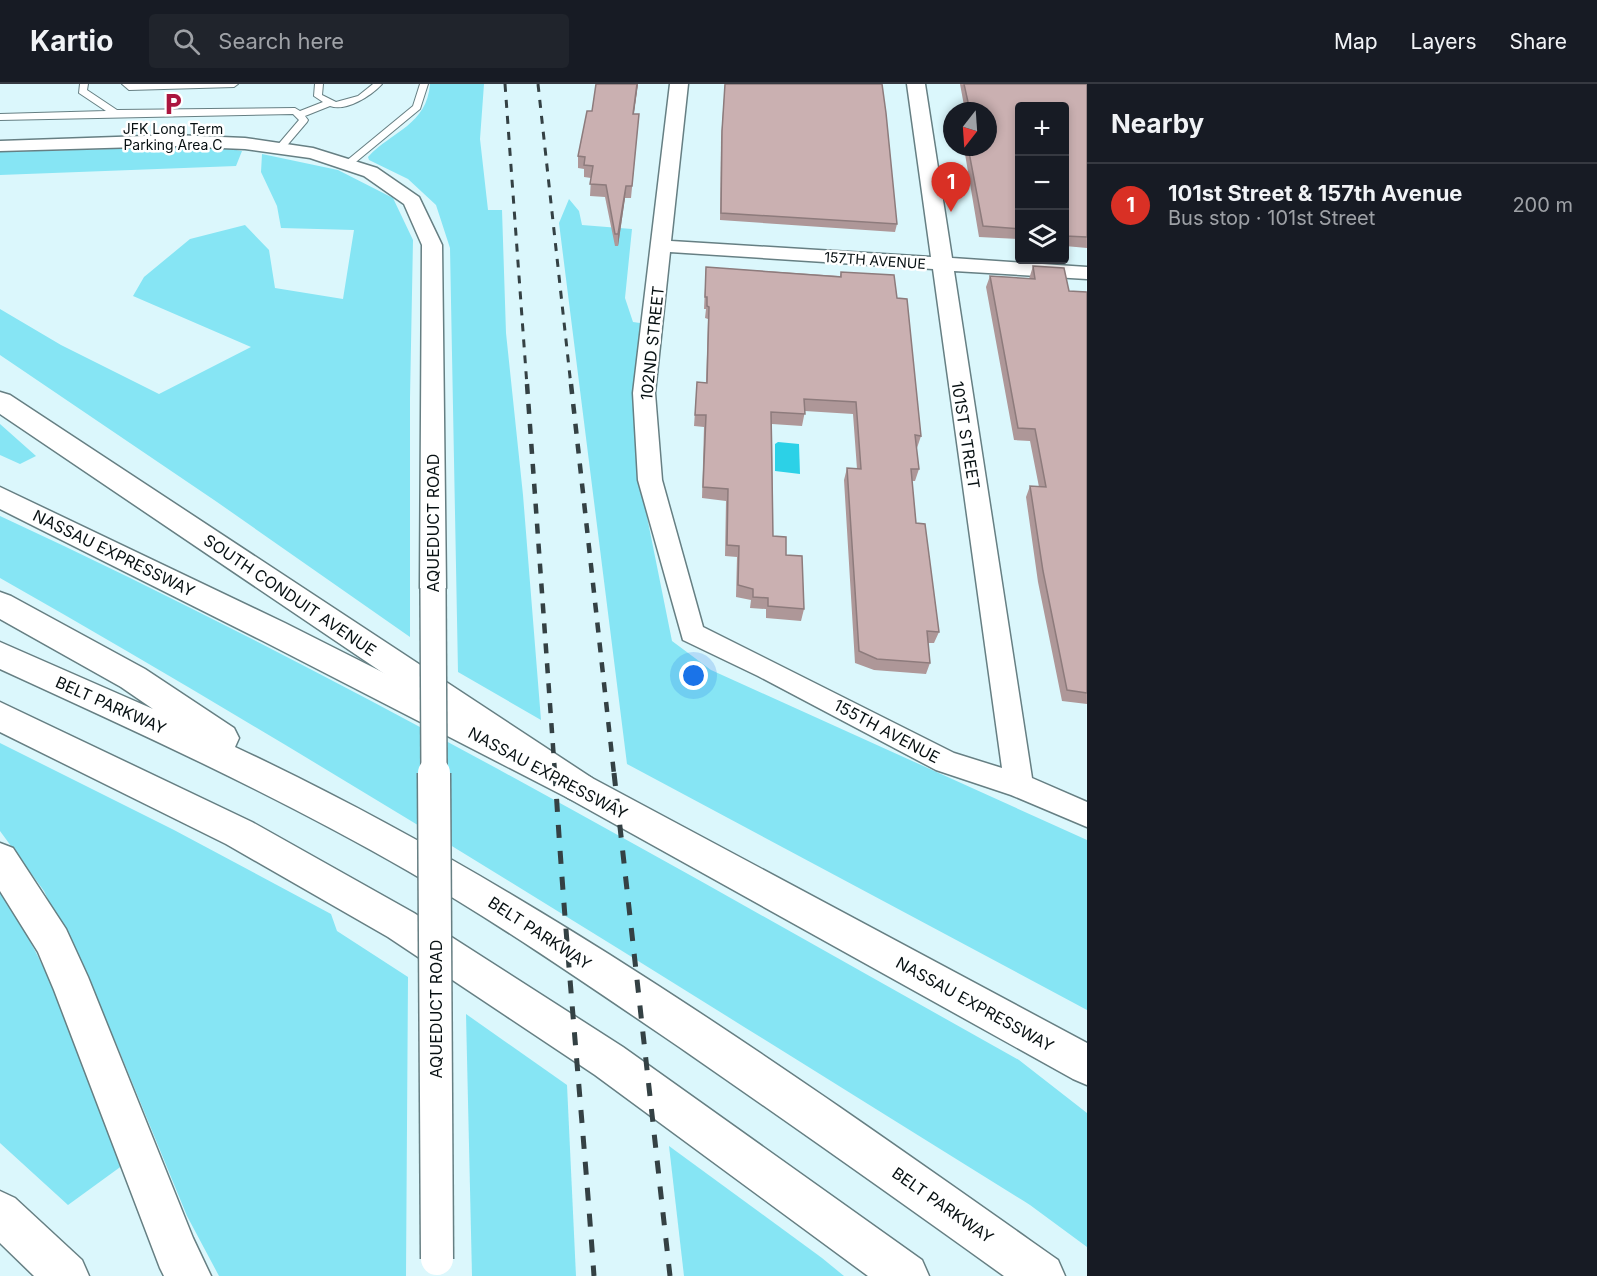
<!DOCTYPE html>
<html lang="en">
<head>
<meta charset="utf-8">
<style>
	:root { --surface:#171b24; --page:#20242c; --text:#f1f3f6; --muted:#9ea1a6; --line:#363941; --accent:#d93025 }
	body { margin:0; font-family:Inter,sans-serif; background:var(--page); color:var(--text) }
	.controls { position:absolute; right:18px; top:18px; display:grid; overflow:hidden; border-radius:6px; box-shadow:0 3px 9px #0003 }
	.controls button { width:54px; height:54px; display:grid; place-items:center; padding:0; border:0; border-bottom:2px solid var(--line); background:var(--surface); color:var(--text); font:30px sans-serif }
	.compass { position:absolute; left:943px; top:18px; width:54px; height:54px; border-radius:50%; background:var(--surface); box-shadow:0 3px 9px #0003; rotate:197deg }
	.you { position:absolute; left:694px; top:592px; width:21px; height:21px; margin:-15px; border:4px solid #fff; border-radius:50%; background:#1a73e8; box-shadow:0 0 0 9px #1a73e833 }
	.badge { display:grid; place-items:center; width:39px; height:39px; border-radius:50%; background:var(--accent); color:#fff; font-size:20px; font-weight:700 }
	.pin { position:absolute; translate:-50% -50px; filter:drop-shadow(0 2px 3px #0008) }
	.pin::after { content:''; position:absolute; top:32px; width:21px; height:18px; background:inherit; clip-path:polygon(0 0,100% 0,50% 100%) }
	.list { margin:0; padding:0; list-style:none }
	h2 { display:flex; justify-content:space-between; align-items:center; height:78px; margin:0; padding:0 24px; font-size:26px }
	h2 small { font-size:20px; font-weight:400; color:var(--muted) }
	.list li { display:grid; grid-template-columns:39px 1fr auto; gap:18px; align-items:center; box-sizing:border-box; height:84px; padding:0 24px; border-top:2px solid var(--line) }
	.list b { display:block; font-size:22px; white-space:nowrap }
	.list p { margin:0; font-size:20px; white-space:nowrap; color:var(--muted) }
	.list em { font-size:20px; font-style:normal; color:var(--muted) }
	.icon { flex:none; width:33px; height:33px; fill:none; stroke:currentColor; stroke-width:2; stroke-linecap:round; stroke-linejoin:round }
	.map { position:relative; flex:none; width:1087px; height:1192px; overflow:hidden }
	header { display:flex; align-items:center; gap:36px; box-sizing:border-box; height:84px; padding:0 30px; background:var(--surface); border-bottom:2px solid var(--line) }
	header strong { font-size:28px }
	nav { display:flex; gap:33px; margin-inline-start:auto; font-size:21px }
	.search { width:420px; height:54px; background:var(--page); display:flex; align-items:center; gap:15px; box-sizing:border-box; padding:0 21px; border-radius:6px; color:var(--muted); font-size:22px }
	main { display:flex }
	aside { flex:1; background:var(--surface) }
	.map>svg:first-child { display:block }
</style>
</head>
<body>
<header>
<strong>Kartio</strong>
<div class="search"><svg class="icon" aria-label="search" viewBox="0 0 24 24"><circle cx="10" cy="10" r="6"/><path d="M15 15l6 6"/></svg>Search here</div>
<nav><a>Map</a><a>Layers</a><a>Share</a></nav>
</header>
<main>
<div class="map">
<svg width="1087" height="1192" viewBox="0 0 1087 1192">
	<rect width="100%" height="100%" fill="#dbf7fc"/>
	<g fill="#86e5f4">
		<path d="M430,0H484L480,55L488,126H502L506,249L523,411L541,636L458,588L450,164L436,121L408,95L369,76L368,73C392,47 427,41 430,0Z"/>
		<path d="M189,63L225,64L242,67L236,82L0,91V68Z"/>
		<path d="M262,70L338,86L393,114L413,156L410,314V553L217,418L0,271V225L61,261L159,310L251,263L133,212L144,193L190,155L245,141L269,166L275,204L343,215L354,146L281,144L277,122L261,88Z"/>
		<path d="M569,115L579,127L582,141L632,145L625,214L633,238L640,239L638,388L672,557L711,586L1087,756V926L627,680L559,139Z"/>
		<path d="M0,340L36,372L20,380L0,371Z"/>
		<path d="M0,432C350,594 683,788 1019,976L1087,1029V1163L1030,1121C688,909 350,693 0,494Z"/>
		<path d="M0,659L174,746L331,830L337,847L408,893L406,1192H219L187,1132L116,959L44,807L0,747Z"/>
		<path d="M0,807C56,891 87,987 123,1081L68,1121L0,1059Z"/>
		<path d="M466,930L567,1001L576,1192H472Z"/>
		<path d="M669,1062L822,1174L844,1192H684Z"/>
	</g>
	<path fill="#2cd1e7" d="M778,358L799,360L800,390L775,387V360Z"/>
	<g fill="none" stroke-linecap="round" stroke-linejoin="round">
		<g stroke="#667f83" stroke-width="2">
			<g id="service">
				<path d="M80,0H88L87,6L117,26L295,24L300,27L323,18L314,12L315,0H323L322,11L336,18L358,12L373,0H382C371,12 346,28 330,22L305,32L308,36L307,38L284,65L281,66L276,63L299,36L293,30L0,36V30L106,27L79,9Z"/>
				<path d="M122,0H238L234,3L129,6Z"/>
				<path d="M420,0H428L420,25L351,82H345V78L413,22Z"/>
			</g>
		</g>
		<g stroke="#667f83" stroke-width="3">
			<g id="minor">
				<path d="M670,0H688L671,157L931,173L907,0H925L952,174L1087,183V195L954,187L1032,694L1087,718V743L1011,711L936,686L758,592L683,556L638,396L633,309ZM670,168L933,185L1002,684L954,669L703,543L662,396L655,309Z"/>
				<path d="M174,51L245,54L313,64L377,84L419,113L442,161L446,504L442,511L433,513L424,511L420,504L422,161L404,120L364,92L310,74L245,65L174,62L0,67V57Z"/>
			</g>
		</g>
		<g stroke="#667f83" stroke-width="3">
			<path id="primary" d="M0,1107L15,1114L82,1176L89,1192H34L0,1159Z"/>
		</g>
		<g stroke="#667f83" stroke-width="3">
			<path id="trunk" d="M0,308L10,311L592,694L1087,959V1001L1073,995L568,714L0,330Z"/>
		</g>
		<g stroke="#667f83" stroke-width="3">
			<g id="motorway">
				<path d="M0,403L285,539L592,694L598,704L592,714L580,719L568,714L263,557L0,425Z"/>
				<path d="M0,508L11,512L145,585L234,644L239,654L235,663C528,800 794,990 1058,1176L1065,1192H1004C898,1116 792,1041 685,967C594,905 503,842 408,787C276,711 138,648 0,585V558L153,625L121,603L0,535Z"/>
				<path d="M0,618L252,738L414,829L623,963L922,1176L929,1192H868L595,991L388,853L226,760L0,648Z"/>
				<path d="M0,759L13,764L66,845L88,893L193,1154L211,1192H164L160,1184L54,906L38,868L0,807Z"/>
			</g>
		</g>
		<use href="#service" fill="#fff" fill-rule="evenodd"/>
		<use href="#minor" fill="#fff" fill-rule="evenodd"/>
		<use href="#primary" fill="#fff" fill-rule="evenodd"/>
		<use href="#trunk" fill="#fff" fill-rule="evenodd"/>
		<use href="#motorway" fill="#fff" fill-rule="evenodd"/>
		<g stroke="#344144" stroke-width="3" stroke-dasharray="8 8" stroke-linecap="butt">
			<path d="M505,0L527,302"/>
			<path d="M538,0L571,302"/>
		</g>
		<g stroke="#344144" stroke-width="4.5" stroke-dasharray="10 10" stroke-linecap="butt">
			<path d="M527,300L555,690"/>
			<path d="M571,300L614,690"/>
		</g>
		<g stroke="#344144" stroke-width="5" stroke-dasharray="13 13" stroke-linecap="butt">
			<path d="M555,689C565,857 582,1024 594,1192"/>
			<path d="M614,689L670,1192"/>
		</g>
		<g stroke="#667f83" stroke-width="28" stroke-linecap="butt">
			<path id="minor-bridge-far1" d="M433,504L434,690"/>
		</g>
		<g stroke="#667f83" stroke-width="35" stroke-linecap="butt">
			<path id="minor-bridge" d="M434,689L437,1175"/>
		</g>
		<use href="#minor-bridge-far1" stroke="#fff" stroke-width="25"/>
		<use href="#minor-bridge" stroke="#fff" stroke-width="32"/>
	</g>
	<g fill="#ae9798">
		<path d="M596,0H638L634,30H639L631,114H625L618,162H615L605,113L590,112L591,94L584,93V85L578,84V72L592,27Z"/>
		<path d="M725,0L897,140L895,148L720,136L721,55Z"/>
		<path d="M960,0H1087V164L1065,162V22H1020V155L979,153L965,70L967,63H988V27H965Z"/>
		<path d="M1026,176H1057L1056,179L1026,177Z"/>
		<path d="M1033,182L1069,207L1087,208V620L1062,617L1038,498L1026,413L1030,402L1039,403L1030,357L1014,356L986,203L990,192L1029,195Z"/>
		<path d="M706,183L840,192L841,188L897,214L921,352L917,364L916,363L919,385L915,397H912L916,439L939,548L934,559H928L930,579L926,590L874,586L855,579L844,396L847,384L857,385L853,330L805,327L802,342L772,340L773,452L786,471L804,525L801,537L766,534V525L750,524L751,516L736,513L737,473L725,472L726,417L702,414L704,343L694,342L697,298L706,299L708,235L705,234L706,225H704Z"/>
	</g>
	<g fill="#8d7b7c">
		<path d="M637,0H638L632,41L633,30Z"/>
		<path d="M626,102L625,114L618,162V150Z"/>
	</g>
	<g fill="#cab0b1" stroke="#8d7b7c" stroke-width="1.5">
		<path d="M596,0H637L633,30H639L632,102H626L618,150H615L606,101L590,100L593,82L584,81L585,73L578,72L587,27H592Z"/>
		<path d="M725,0H882L886,29L897,140L721,129L722,47Z"/>
		<path d="M964,0H1087V153L1065,152V22H1020V145L983,142L968,63H988V27H970Z"/>
		<path d="M1033,182L1064,184L1069,207L1087,208V609L1067,606L1043,487L1030,402L1046,403L1035,345L1018,344L990,192L1035,195Z"/>
		<path d="M706,183L841,193V188L894,191L897,214L907,215L921,352L915,351L919,385H911L916,439L925,440L939,548L927,547L930,579L877,575L859,567L847,384L861,385L856,318L804,315L805,330L771,328L773,452L786,453V471L802,472L804,525L768,522V514L753,513V505L738,501L739,462L727,461L728,405L703,403L706,331H695L697,298L707,299L709,223L707,222V213H705Z"/>
	</g>
	<defs>
		<g id="parking-bare" transform="scale(1.8)"><path d="M-3.5-5.5H1a3.5 3.5 0 0 1 0 7H-1V5.5H-3.5ZM-1-3.4V-.6H.8a1.4 1.4 0 0 0 0-2.8Z" fill="#ab163f" stroke="#fff" stroke-width="2.5" paint-order="stroke"/></g>
	</defs>
	<g fill-rule="evenodd">
		<use href="#parking-bare" x="173" y="20"/>
	</g>
	<g text-anchor="middle" dominant-baseline="central" stroke-width="5" stroke-linejoin="round" paint-order="stroke">
		<g font-size="14" fill="#071012" stroke="#fff">
			<text x="173" y="44">JFK Long Term<tspan x="173" dy="16">Parking Area C</tspan></text>
		</g>
		<g font-size="14" fill="#071012" stroke="#fff">
			<text transform="translate(875 176) rotate(4)">157TH AVENUE</text>
		</g>
		<g font-size="16" fill="#071012" stroke="#fff">
			<text transform="translate(652 259) rotate(-84)">102ND STREET</text>
			<text transform="translate(966 351) rotate(81)">101ST STREET</text>
			<text transform="translate(433 439) rotate(-90)">AQUEDUCT ROAD</text>
			<text transform="translate(114 469) rotate(26)">NASSAU EXPRESSWAY</text>
			<text transform="translate(290 511) rotate(34)">SOUTH CONDUIT AVENUE</text>
			<text transform="translate(111 621) rotate(24)">BELT PARKWAY</text>
			<text transform="translate(887 647) rotate(28)">155TH AVENUE</text>
			<text transform="translate(548 689) rotate(28)">NASSAU EXPRESSWAY</text>
			<text transform="translate(540 849) rotate(33)">BELT PARKWAY</text>
			<text transform="translate(975 920) rotate(29)">NASSAU EXPRESSWAY</text>
			<text transform="translate(436 925) rotate(-90)">AQUEDUCT ROAD</text>
			<text transform="translate(943 1121) rotate(35)">BELT PARKWAY</text>
		</g>
	</g>
</svg>
<div class="controls">
<button>+</button>
<button>−</button>
<button><svg class="icon" aria-label="layers" viewBox="0 0 24 24"><path d="M12 4l9 5-9 5-9-5zM3 14l9 5 9-5"/></svg></button>
</div>
<svg class="compass" viewBox="-18 -18 36 36"><path d="M0-13l5 13h-10z" fill="#e53935"/><path d="M0 13l5-13h-10z" fill="#9ea1a6"/></svg>
<div class="you"></div>
<div class="pin badge" style="left:951px;top:128px">1</div>
</div>
<aside>
<h2>Nearby<small></small></h2>
<ul class="list">
<li><span class="badge">1</span><div><b>101st Street &amp; 157th Avenue</b><p>Bus stop · 101st Street</p></div><em>200 m</em></li>
</ul>
</aside>
</main>
</body>
</html>
